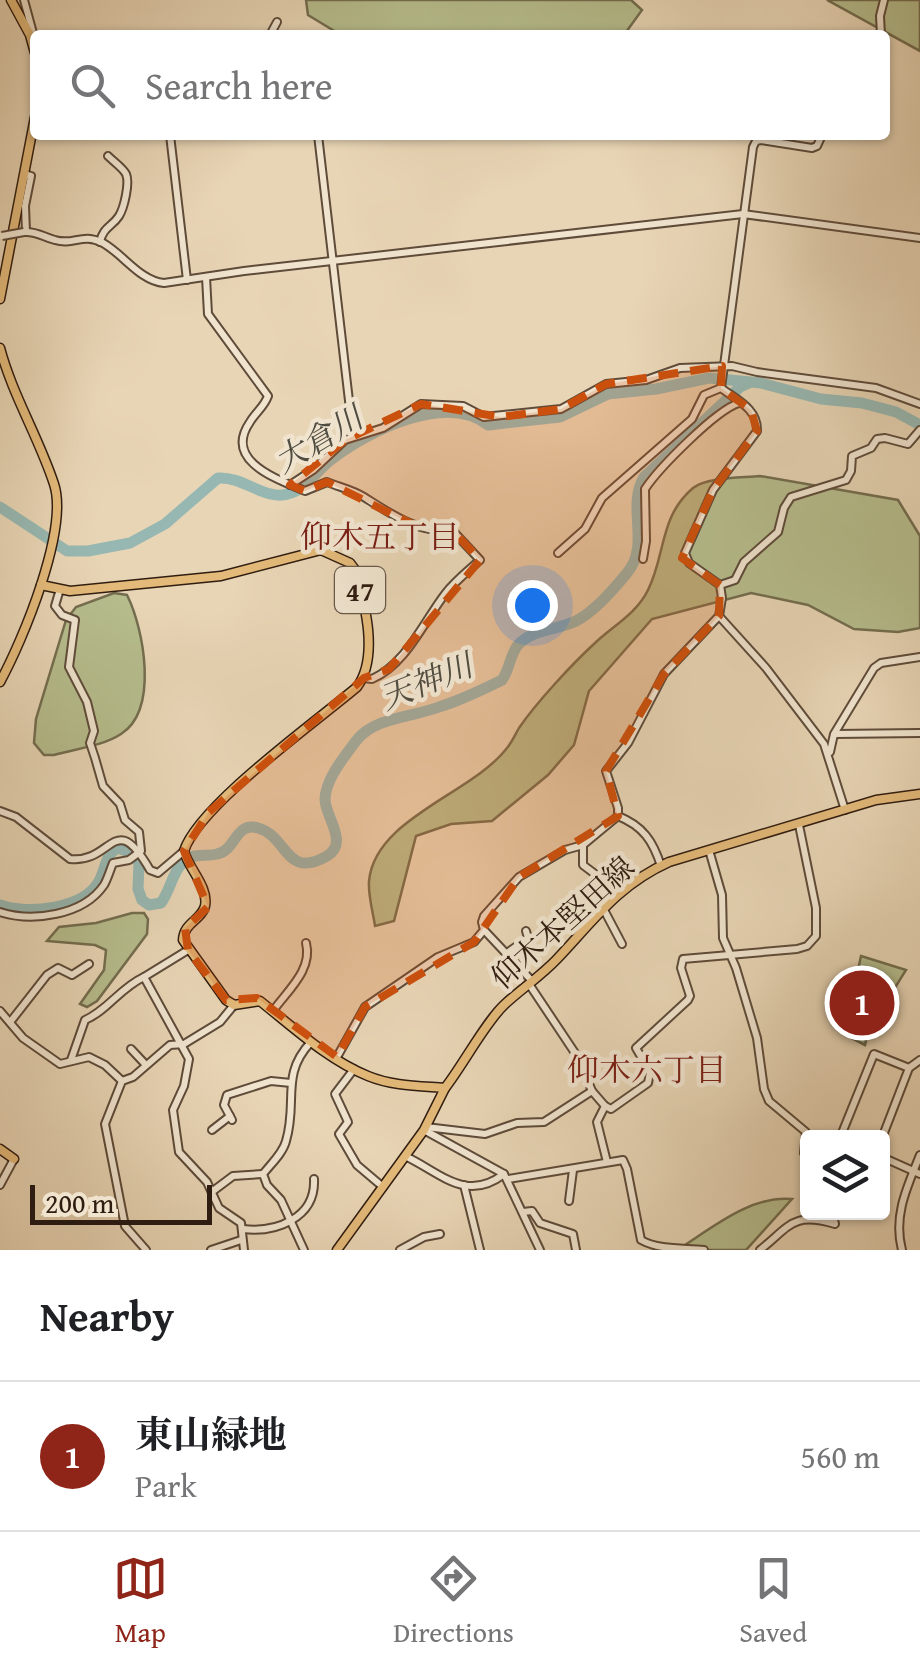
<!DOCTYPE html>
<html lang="en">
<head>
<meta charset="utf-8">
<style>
	:root { --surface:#fff; --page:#f6f6f6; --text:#202124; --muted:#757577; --line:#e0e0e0; --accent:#8f2418 }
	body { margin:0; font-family:"Gentium Book Plus","Noto Serif JP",serif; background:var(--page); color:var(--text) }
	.controls { position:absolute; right:30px; bottom:30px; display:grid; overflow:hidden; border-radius:10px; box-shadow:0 2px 8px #0004 }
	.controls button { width:90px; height:90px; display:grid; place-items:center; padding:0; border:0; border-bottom:2px solid var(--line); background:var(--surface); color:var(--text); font:50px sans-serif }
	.scale { position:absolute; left:30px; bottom:25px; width:182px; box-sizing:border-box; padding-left:10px; border:5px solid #301d11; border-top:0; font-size:28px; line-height:35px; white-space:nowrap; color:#301d11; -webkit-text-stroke:8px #f0e4cf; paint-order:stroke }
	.you { position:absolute; left:532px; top:605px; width:35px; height:35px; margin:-25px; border:8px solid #fff; border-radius:50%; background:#1a73e8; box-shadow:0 0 0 15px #1a73e833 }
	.badge { display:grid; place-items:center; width:65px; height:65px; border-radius:50%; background:var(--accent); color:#fff; font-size:32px; font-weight:700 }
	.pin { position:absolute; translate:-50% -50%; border:5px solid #fff; box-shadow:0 2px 10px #0006 }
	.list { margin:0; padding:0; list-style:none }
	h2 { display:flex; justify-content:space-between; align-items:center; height:130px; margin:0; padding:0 40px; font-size:42px }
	h2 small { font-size:32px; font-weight:400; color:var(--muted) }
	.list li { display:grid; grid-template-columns:65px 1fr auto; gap:30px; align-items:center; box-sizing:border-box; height:150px; padding:0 40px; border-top:2px solid var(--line) }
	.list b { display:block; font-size:38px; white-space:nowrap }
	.list p { margin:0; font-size:32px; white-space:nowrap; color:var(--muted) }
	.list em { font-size:32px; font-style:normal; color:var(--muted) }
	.icon { flex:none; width:55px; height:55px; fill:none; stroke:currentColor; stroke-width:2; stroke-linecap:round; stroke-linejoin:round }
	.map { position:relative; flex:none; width:920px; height:1250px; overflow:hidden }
	.search { position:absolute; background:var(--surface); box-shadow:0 2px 8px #0004; left:30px; right:30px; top:30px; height:110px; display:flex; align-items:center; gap:25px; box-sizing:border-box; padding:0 35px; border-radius:10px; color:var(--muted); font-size:38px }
	.sheet { height:280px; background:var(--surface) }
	nav { display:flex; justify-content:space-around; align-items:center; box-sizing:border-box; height:140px; border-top:2px solid var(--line); background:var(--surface); font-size:28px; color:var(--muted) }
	nav a { display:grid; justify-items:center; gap:5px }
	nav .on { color:var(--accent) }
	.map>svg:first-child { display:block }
</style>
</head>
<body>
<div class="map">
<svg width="920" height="1250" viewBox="0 0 920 1250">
	<rect width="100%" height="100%" fill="#e8d5b5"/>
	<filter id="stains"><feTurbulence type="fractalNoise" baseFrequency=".002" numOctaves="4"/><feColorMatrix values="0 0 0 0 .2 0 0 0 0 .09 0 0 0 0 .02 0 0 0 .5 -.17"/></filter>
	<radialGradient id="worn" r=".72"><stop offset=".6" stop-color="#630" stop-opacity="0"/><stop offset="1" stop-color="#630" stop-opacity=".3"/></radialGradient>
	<g fill="#b6bd8d" stroke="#736d4f" stroke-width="2.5">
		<path d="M306,0H631L642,10L624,35H341L308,15Z"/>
		<path d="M827,0H920V51Z"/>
		<path d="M760,476L898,500L920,536V628L898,632L854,629L808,605L751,593L652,619L589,691L574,745L548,775L492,821L451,824L416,836L394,921L375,926C373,912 368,896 369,881C375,818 472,794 507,748C512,742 515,735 519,728C536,703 572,664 595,643C613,626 637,613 648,590C666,554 659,517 693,488C707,477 742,478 760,476Z"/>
		<path d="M114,593L127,595C144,629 159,710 121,734C103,746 75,749 54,755H44L34,743L36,719L66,620L76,607Z"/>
		<path d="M132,913H144L148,919L147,934L97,1001L87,1007L80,1004L104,970L106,950L95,945L47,941L59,927L96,923Z"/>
		<path d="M861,956L906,970L868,1031L865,1045L850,1037L832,989L836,984H855Z"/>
		<path d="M792,1199L746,1250H677C711,1229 750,1195 792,1199Z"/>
	</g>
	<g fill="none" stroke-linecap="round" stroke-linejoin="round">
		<g stroke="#97b8b2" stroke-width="11">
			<path d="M0,507L67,551H88L130,543L165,524L218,478C244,476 267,503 291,493C308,487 318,469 332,459C369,431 446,392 488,425L560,417L608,394L656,389L709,378L761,383L821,399L862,403L896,412L920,425"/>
			<path d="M0,905C27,915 82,909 98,883C106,870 104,856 117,848L130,852L139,862L138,889L142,900L149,905L161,903C170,891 172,874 182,863C192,852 205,857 217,854C236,851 235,821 258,828C288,836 285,880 327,856C349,843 326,818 325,800C325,780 344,757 356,741C374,717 414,717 439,707C461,700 482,690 502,680C510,669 510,654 518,645C532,629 558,630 576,621C594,612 614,589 627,573C651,545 626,507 644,477L740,387L749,383"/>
		</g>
		<g stroke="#5e4b3a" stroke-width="10">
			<g id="minor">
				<path d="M24,0L33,33L30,35"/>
				<path d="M270,35L277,22"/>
				<path d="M881,35L880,16L884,0"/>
				<path d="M170,135L187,280"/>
				<path d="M318,135L353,435"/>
				<path d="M24,174L31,176L25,206L26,232"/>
				<path d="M24,232C37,231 43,237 55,240C74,246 82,232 103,243C123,254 140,281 164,283L244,271L743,214L920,238"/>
				<path d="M100,242C103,227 112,227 119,216C124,208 130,183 126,174C123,168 113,161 108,156"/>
				<path d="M206,277L208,314L268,396C264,407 256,412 250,422C223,461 277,479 305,491L327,482C339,487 353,490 364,497C391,514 419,534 452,530L480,560C468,571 455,581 445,594C423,623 406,664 372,679L364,678"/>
				<path d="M721,388L753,147L756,141L761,140L812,148L817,146L822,135"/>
				<path d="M290,485L313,470L345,440L383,428L421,404L463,406L484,417L561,409L606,384L646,380L680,368L732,366L757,372L876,388L920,404"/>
				<path d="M643,559L646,541L645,489C659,468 716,410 739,403"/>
				<path d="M720,585L735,580L744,562L778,532L784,508L791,497L846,480L851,471L852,456L871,448L877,439L885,438L908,444L920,430"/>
				<path d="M719,616L766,668L824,744L845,810"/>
				<path d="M835,734L920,733"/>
				<path d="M830,752L834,734L874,668L881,663L920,657"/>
				<path d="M0,811L16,817L70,859C113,864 114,807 150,870L158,873L184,851"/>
				<path d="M618,816C643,826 653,841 661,866"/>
				<path d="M583,845V865L599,877L615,896"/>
				<path d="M709,850L722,895L723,938L736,968L757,1038L764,1089L769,1101L806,1132L804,1153L808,1161"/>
				<path d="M603,908L622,944"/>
				<path d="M0,912C32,922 83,916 104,885C108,878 110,870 113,863L129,860L141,851L139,832L125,820L120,804L103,786L95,758L90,743L94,731L87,702L69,667L75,620L62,615L55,606L60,589"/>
				<path d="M484,930L532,981"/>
				<path d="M188,950L144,977L189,1059L184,1086L173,1110L179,1152L207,1182L219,1208L241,1223L244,1250"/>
				<path d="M507,953L528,938L526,931"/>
				<path d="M529,984L577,1056L592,1091L605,1106"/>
				<path d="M0,1011L23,1038L60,1064L89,1057L105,1065L122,1081"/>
				<path d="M273,1011C287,991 313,970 306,943"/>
				<path d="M11,1021L47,975L58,968L72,975L89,964"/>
				<path d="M131,1049L146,1065"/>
				<path d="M337,1057L365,1007L438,957L474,942L484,930L482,922L484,916L519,877L565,850L583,845L618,816V808L606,771L628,743L664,674L719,616L722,598L720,585L689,563L685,553L713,490L757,431C758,409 737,400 721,388L704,395L692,419L602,498L585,529L558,553"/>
				<path d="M71,1060L85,1020C108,1010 120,988 144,977"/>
				<path d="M354,1069L335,1094L348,1122L339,1134L357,1165L383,1187"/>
				<path d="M605,1106L611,1109L648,1083L650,1072L636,1048L688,1000L690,996L681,968L683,959L797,949L807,946L816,936V908L799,825"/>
				<path d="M605,1106L597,1122L607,1162"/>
				<path d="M232,1120L224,1105L227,1095L271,1081L291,1083"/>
				<path d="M426,1127L485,1134L517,1123L544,1122L592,1091"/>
				<path d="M212,1130L230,1116"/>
				<path d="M424,1130L504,1174L540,1250"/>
				<path d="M840,1138L874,1054L909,1068"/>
				<path d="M882,1138L909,1068L920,1060"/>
				<path d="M405,1156C441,1173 466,1203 504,1174"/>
				<path d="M882,1157L920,1174"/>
				<path d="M508,1179L623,1160L627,1169L641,1240C659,1250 682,1248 704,1250"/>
				<path d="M0,1185L14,1159"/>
				<path d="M464,1185L480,1250"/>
				<path d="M213,1191L233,1176L263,1174"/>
				<path d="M569,1201L573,1170"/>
				<path d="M523,1212L532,1211L540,1223L573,1234L576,1250"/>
				<path d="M243,1229C276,1233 316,1218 314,1179"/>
				<path d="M146,1250L125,1226L105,1124L122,1081L133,1077L170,1045L184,1044L220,1022L234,1005"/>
				<path d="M211,1250L241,1240"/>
				<path d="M304,1250L281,1200L267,1185L263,1174C271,1164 283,1153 286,1141C298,1101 280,1075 311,1042"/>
				<path d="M400,1250L424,1237L440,1234"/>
				<path d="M760,1250C791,1225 793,1212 835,1224L832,1212"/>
				<path d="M902,1250C893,1216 907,1187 920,1155"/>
			</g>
		</g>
		<g stroke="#301d11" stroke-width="11">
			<g id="major">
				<path d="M11,0L30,35L35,53"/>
				<path d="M0,299L35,117"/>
				<path d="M0,348C12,394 39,438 54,484C69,529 23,640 0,682"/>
				<path d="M41,585L70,591L221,576L321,550L350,563L356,571C365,605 379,657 357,687C317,721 198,806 184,851C188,868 209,887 205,906C201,921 184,922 183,940L226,1000L234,1005L260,1001C293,1027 328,1060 368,1076C392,1086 420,1086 445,1088L424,1130L337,1250"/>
				<path d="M445,1088C463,1065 485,1023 504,1005C521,989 541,976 557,959C594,920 618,885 669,862L876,800L920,794"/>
				<path d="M0,1149L14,1159"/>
			</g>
		</g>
		<use href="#minor" stroke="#f0e4cf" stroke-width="6"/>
		<use href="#major" stroke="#e4ba7a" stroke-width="8"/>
		<g stroke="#5e4b3a" stroke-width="10" stroke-linecap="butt">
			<path id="minor-bridge" d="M2,236L24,232"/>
		</g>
		<use href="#minor-bridge" stroke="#f0e4cf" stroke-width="6"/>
	</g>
	<path fill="#cc500d" fill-opacity="0.2" stroke="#cc500d" stroke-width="8" stroke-dasharray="20 12" stroke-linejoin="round" d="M722,366L721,388L751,410L757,431L713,490L682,558L720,585L719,616L664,674L606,771L618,816L519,877L474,942L365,1007L337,1057L257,998L226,1000L188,950L185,928L208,907L184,851L209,812L364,678L389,669L480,560L452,530H424L327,482L305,491L290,485L345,440L421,404L501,417L561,409L606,384Z"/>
	<g text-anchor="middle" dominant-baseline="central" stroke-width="9" stroke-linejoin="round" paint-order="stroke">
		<rect fill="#f0e4cf" stroke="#6a594a" stroke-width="2.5" x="335" y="567" width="50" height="46" rx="8"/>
		<g font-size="28" font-weight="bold" fill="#301d11">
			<text x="360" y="590">47</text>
		</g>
		<g font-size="30" fill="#301d11" stroke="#f0e4cf">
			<text transform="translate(562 922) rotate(-42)">仰木本堅田線</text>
		</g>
		<g font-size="32" font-style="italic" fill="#4f4c41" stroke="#f0e4cf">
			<text transform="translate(318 439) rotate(-31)">大倉川</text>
			<text transform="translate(426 681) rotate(-22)">天神川</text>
		</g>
		<g font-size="32" fill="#7a1f14" stroke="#f0e4cf">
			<text x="380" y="536">仰木五丁目</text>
			<text x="647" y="1069">仰木六丁目</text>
		</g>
	</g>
	<rect width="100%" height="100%" filter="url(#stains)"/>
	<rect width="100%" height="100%" fill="url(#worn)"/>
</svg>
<div class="controls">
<button><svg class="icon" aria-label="layers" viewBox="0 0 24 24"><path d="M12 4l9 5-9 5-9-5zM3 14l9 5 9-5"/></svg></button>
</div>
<div class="scale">200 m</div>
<div class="you"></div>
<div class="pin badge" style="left:862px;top:1003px">1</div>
<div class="search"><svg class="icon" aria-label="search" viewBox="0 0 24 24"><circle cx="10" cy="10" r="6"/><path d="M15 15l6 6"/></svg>Search here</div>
</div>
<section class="sheet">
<h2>Nearby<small></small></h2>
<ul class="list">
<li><span class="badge">1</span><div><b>東山緑地</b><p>Park</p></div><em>560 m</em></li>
</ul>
</section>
<nav>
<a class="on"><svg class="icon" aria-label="map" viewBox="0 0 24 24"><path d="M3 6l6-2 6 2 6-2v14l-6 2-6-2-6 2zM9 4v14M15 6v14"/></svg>Map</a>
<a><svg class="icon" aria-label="directions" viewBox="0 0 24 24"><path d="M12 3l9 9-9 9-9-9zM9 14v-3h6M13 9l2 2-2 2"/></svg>Directions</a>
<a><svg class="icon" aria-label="saved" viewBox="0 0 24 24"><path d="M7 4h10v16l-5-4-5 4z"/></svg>Saved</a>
</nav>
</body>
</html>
